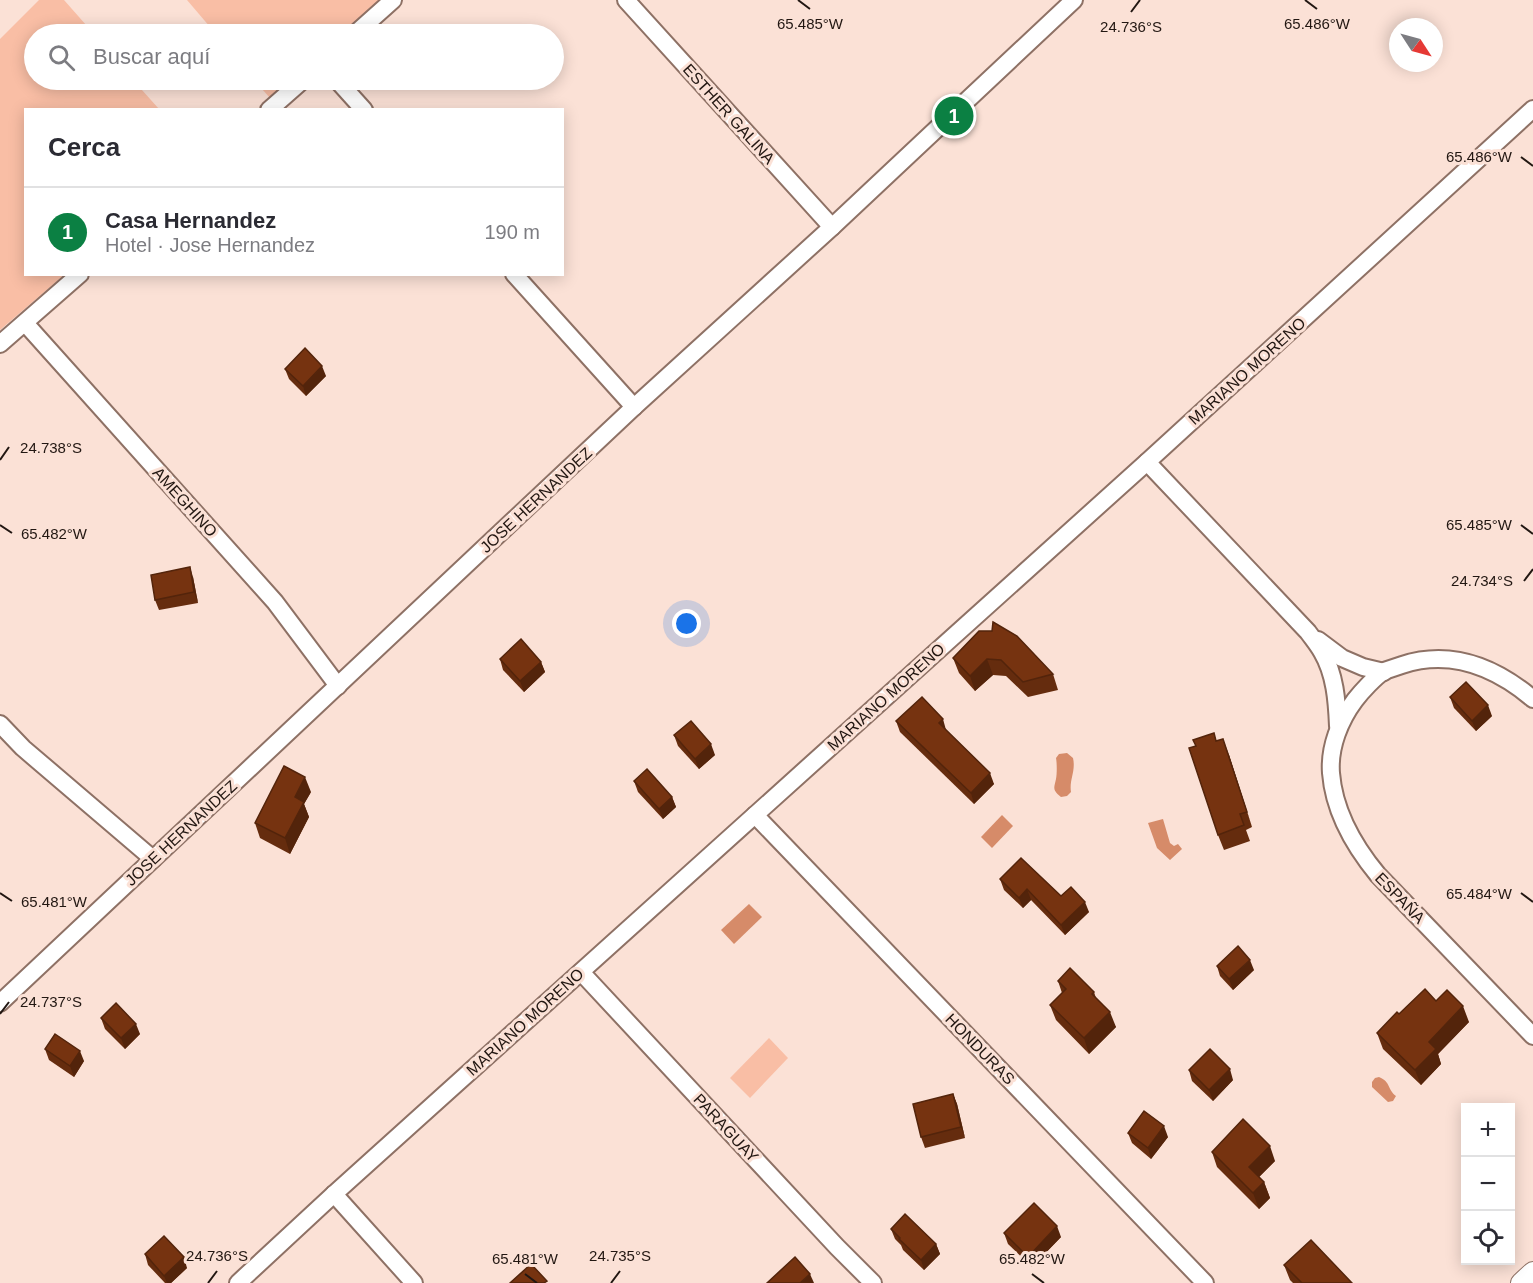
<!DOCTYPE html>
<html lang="es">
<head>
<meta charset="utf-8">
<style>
	:root { --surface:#fff; --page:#f2f2f3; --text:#2b2b33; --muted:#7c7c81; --line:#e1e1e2; --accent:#0b8043 }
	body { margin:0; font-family:Arial,sans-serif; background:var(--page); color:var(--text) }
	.controls { position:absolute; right:18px; bottom:18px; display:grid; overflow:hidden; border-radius:0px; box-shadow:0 3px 15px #0003 }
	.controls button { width:54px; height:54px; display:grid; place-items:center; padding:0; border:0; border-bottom:2px solid var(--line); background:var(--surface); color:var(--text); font:30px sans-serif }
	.compass { position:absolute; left:1389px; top:18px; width:54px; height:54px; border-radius:50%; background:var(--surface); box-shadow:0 3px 15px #0003; rotate:126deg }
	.you { position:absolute; left:687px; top:624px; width:21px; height:21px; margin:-15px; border:4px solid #fff; border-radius:50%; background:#1a73e8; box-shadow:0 0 0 9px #1a73e833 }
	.badge { display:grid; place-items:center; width:39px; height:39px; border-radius:50%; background:var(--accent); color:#fff; font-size:20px; font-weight:700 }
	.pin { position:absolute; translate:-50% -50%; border:3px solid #fff; box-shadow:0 2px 6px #0006 }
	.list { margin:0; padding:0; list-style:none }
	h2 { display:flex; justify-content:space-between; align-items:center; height:78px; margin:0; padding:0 24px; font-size:26px }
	h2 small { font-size:20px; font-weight:400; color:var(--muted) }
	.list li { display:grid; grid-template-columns:39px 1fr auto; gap:18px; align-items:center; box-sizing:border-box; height:90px; padding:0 24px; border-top:2px solid var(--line) }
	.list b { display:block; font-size:22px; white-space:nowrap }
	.list p { margin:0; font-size:20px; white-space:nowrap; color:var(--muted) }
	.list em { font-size:20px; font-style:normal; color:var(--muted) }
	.icon { flex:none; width:33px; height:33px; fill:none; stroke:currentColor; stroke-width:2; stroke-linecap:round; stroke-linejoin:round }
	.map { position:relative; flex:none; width:1533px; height:1283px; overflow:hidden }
	.search { position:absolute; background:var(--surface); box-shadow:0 3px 15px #0003; left:24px; top:24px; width:540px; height:66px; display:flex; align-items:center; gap:15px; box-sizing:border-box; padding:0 21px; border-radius:33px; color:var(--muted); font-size:22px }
	.panel { position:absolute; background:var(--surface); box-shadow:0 3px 15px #0003; left:24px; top:108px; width:540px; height:168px; border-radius:0px }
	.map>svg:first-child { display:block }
</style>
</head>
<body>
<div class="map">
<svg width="1533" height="1283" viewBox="0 0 1533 1283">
	<rect width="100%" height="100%" fill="#fbe1d6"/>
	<g fill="#f9bea5">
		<path d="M39,0H64L94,34H34V80H133L159,109L26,110V274L64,275L0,330V39Z"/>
		<path d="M187,0H386L345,34H216Z"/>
		<path d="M254,80H291L270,98Z"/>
		<path d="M769,1038L788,1058L750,1098L730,1078Z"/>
	</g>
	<g fill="#d68b69">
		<path d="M1067,753L1073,758C1076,771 1069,780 1071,792L1067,796L1061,797C1052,790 1054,788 1056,779C1057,774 1057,763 1056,758L1059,754Z"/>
		<path d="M1002,815L1013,826L992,848L981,837Z"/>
		<path d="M1163,819L1170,843L1174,846L1178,844L1182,849L1170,860L1157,848L1148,823Z"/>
		<path d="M749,904L762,917L734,944L721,930Z"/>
		<path d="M1379,1077C1391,1082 1387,1089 1396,1096L1393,1101L1388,1102L1372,1087V1082L1375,1078Z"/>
	</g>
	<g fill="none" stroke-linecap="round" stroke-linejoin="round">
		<g stroke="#8e7165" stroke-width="20">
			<g id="minor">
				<path d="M626,0L832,227"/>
				<path d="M355,34L393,0"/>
				<path d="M337,80L364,110"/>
				<path d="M269,110L303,80"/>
				<path d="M514,274L634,407"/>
				<path d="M25,323L275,602L338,686"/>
				<path d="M0,344L80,274"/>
				<path d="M1147,462L1308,632C1313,639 1318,645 1322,652C1335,674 1337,701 1338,726"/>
				<path d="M1318,640L1342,658L1363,667L1384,672"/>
				<path d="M1533,699C1495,667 1451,649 1402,665C1396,667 1390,669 1384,671C1375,677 1362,691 1355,700C1340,720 1329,747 1331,773C1334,811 1354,846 1378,875L1533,1036"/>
				<path d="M0,724L23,748L153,859"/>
				<path d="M755,815L1205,1283"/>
				<path d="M581,972L837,1247L873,1283"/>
				<path d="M0,1003L634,407L832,227L1074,0"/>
				<path d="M334,1194L414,1283"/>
				<path d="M238,1283L334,1194L1147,462L1533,109"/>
			</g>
		</g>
		<g stroke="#8e7165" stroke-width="22">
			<path id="tertiary" d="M1521,1283L1533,1272"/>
		</g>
		<use href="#minor" stroke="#fff" stroke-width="16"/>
		<use href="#tertiary" stroke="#fff" stroke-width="20"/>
	</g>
	<g fill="#652c0e">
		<path d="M285,369L326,376L306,396L289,379Z"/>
		<path d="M193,577L198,603L159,610L155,600Z"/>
		<path d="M979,631L1053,674L1058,690L1028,697L1006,676L993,675L975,691L959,673L953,658Z"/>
		<path d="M500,659L541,662L545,672L524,692L503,670Z"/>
		<path d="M1450,697L1492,716L1476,731L1454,708Z"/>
		<path d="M896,721L946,730L994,784L974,804L900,732Z"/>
		<path d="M674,735L715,755L699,769L678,746Z"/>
		<path d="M1217,741L1229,755L1252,827L1246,830L1250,841L1224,850L1218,835Z"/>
		<path d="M634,781L672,797L676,807L663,819L638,792Z"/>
		<path d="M311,792L304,804L309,817L290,854L260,838L255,823Z"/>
		<path d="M1000,879L1061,896L1089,912L1065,935L1031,900L1023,908L1004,890Z"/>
		<path d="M1217,966L1254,970L1233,990L1220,976Z"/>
		<path d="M1058,981L1094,992L1096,998L1116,1027L1089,1054L1056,1020L1050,1005L1062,993Z"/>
		<path d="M1436,1001L1469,1022L1438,1054L1441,1064L1421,1085L1383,1049L1377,1033L1399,1014Z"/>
		<path d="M101,1018L140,1034L125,1049L105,1029Z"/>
		<path d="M45,1049L84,1061L74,1077L49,1060Z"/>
		<path d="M1189,1070L1233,1080L1213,1101L1192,1081Z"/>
		<path d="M953,1094L957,1104L965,1138L925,1148L921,1137Z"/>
		<path d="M1128,1133L1168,1137L1151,1159L1132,1143Z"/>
		<path d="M1212,1152L1275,1161L1259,1177L1264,1182L1270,1198L1259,1209L1217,1167Z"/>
		<path d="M891,1229L936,1244L940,1254L924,1270L903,1250L901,1245L895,1239Z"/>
		<path d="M1004,1233L1061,1237L1032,1267L1008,1244Z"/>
		<path d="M145,1254L187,1268L171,1283H165L148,1265Z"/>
		<path d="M1284,1265L1352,1283H1293L1290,1280Z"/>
	</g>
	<g fill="#53240b">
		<path d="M322,366L326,376L306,396L303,386Z"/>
		<path d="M190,567L193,577L198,603L194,592Z"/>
		<path d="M987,659L993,675L975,691L970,676Z"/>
		<path d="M541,662L545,672L524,692L520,681Z"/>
		<path d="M1488,705L1492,716L1476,731L1472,721Z"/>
		<path d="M943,719L946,730L939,723Z"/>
		<path d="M1223,739L1229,755L1252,827L1247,812Z"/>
		<path d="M711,744L715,755L699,769L695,759Z"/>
		<path d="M990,773L994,784L974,804L971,793Z"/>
		<path d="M305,777L311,792L304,804L309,817L290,854L285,838L295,797Z"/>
		<path d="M672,797L676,807L663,819L659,809Z"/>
		<path d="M1027,889L1031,900L1023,908L1019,898Z"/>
		<path d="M1085,902L1089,912L1065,935L1061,925Z"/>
		<path d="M1250,960L1254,970L1233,990L1229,979Z"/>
		<path d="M1463,1006L1469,1022L1438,1054L1441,1064L1421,1085L1415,1070L1429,1042Z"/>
		<path d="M1110,1012L1116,1027L1089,1054L1084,1038Z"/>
		<path d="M136,1024L140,1034L125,1049L121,1038Z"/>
		<path d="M80,1051L84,1061L74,1077L70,1066Z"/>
		<path d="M1230,1069L1233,1080L1213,1101L1209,1090Z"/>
		<path d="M953,1094L957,1104L965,1138L961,1127Z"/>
		<path d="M1164,1126L1168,1137L1151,1159L1148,1148Z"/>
		<path d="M1270,1146L1275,1161L1254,1182L1249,1167Z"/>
		<path d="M1264,1182L1270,1198L1259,1209L1253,1193Z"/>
		<path d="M1057,1226L1061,1237L1032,1267L1028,1257Z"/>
		<path d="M936,1244L940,1254L924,1270L921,1260Z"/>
		<path d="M184,1257L187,1268L171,1283H167L164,1276Z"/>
		<path d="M810,1274L814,1283H800Z"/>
	</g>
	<g fill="#763310" stroke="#53240b" stroke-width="1.5">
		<path d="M305,348L322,366L303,386L285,369Z"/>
		<path d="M190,567L194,592L155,600L151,575Z"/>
		<path d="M993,622L1017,636L1053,674L1023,682L1001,660L987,659L970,676L953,658L979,631H992Z"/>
		<path d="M521,639L541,662L520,681L500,659Z"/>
		<path d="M1466,682L1488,705L1472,721L1450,697Z"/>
		<path d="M922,697L943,719L939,723L990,773L971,793L896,721Z"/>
		<path d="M691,721L711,744L695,759L674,735Z"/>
		<path d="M1214,733L1216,741L1223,739L1247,812L1240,814L1244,825L1218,835L1189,748L1196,746L1193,740Z"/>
		<path d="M284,766L305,777L295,797L304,802L285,838L255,823Z"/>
		<path d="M647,769L672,797L659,809L634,781Z"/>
		<path d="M1021,858L1061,896L1071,887L1085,902L1061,925L1027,889L1019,898L1000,879Z"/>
		<path d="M1238,946L1250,960L1229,979L1217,966Z"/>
		<path d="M1070,968L1094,992L1092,994L1110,1012L1084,1038L1050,1005L1066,989L1058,981Z"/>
		<path d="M1425,989L1436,1001L1447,990L1463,1006L1429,1042L1436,1049L1415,1070L1377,1033L1397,1012L1399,1014Z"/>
		<path d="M116,1003L136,1024L121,1038L101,1018Z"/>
		<path d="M55,1034L80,1051L70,1066L45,1049Z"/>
		<path d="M1210,1049L1230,1069L1209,1090L1189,1070Z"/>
		<path d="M953,1094L961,1127L921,1137L913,1104Z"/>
		<path d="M1144,1111L1164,1126L1148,1148L1128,1133Z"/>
		<path d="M1243,1119L1270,1146L1249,1167L1264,1182L1253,1193L1212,1152Z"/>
		<path d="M1034,1203L1057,1226L1028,1257L1004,1233Z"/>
		<path d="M905,1214L936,1244L921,1260L899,1239L900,1238L891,1229Z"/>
		<path d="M164,1236L184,1257L164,1276L145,1254Z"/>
		<path d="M1311,1240L1352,1283H1302L1284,1265Z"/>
		<path d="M795,1257L810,1274L800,1283H767Z"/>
		<path d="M531,1264L547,1281L544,1283H510Z"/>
	</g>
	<path fill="none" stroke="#221712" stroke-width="2" d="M798,0L810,9M1305,0L1317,9M1131,12L1140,0M1521,157L1533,166M0,460L9,447M0,525L12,533M1521,525L1533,534M1524,581L1533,569M0,893L12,901M1521,893L1533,902M0,1014L9,1002M525,1274L537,1283M1032,1274L1044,1283M208,1283L217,1271M611,1283L620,1271"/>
	<g text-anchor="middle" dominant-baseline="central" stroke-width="6" stroke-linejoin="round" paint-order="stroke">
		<g font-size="16" fill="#221712" stroke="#fbe1d6">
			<text transform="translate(729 114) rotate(48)">ESTHER GALINA</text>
			<text transform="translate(1247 371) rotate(-42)">MARIANO MORENO</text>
			<text transform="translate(536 500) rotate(-43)">JOSE HERNANDEZ</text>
			<text transform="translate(185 502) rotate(48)">AMEGHINO</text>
			<text transform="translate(886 697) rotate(-42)">MARIANO MORENO</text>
			<text transform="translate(181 833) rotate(-43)">JOSE HERNANDEZ</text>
			<text transform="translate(1400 898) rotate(46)">ESPAÑA</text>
			<text transform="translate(525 1022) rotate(-42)">MARIANO MORENO</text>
			<text transform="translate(980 1049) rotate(46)">HONDURAS</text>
			<text transform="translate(726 1128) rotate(47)">PARAGUAY</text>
		</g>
	</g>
	<g font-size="15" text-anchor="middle" fill="#221712" stroke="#fbe1d6" stroke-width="6" stroke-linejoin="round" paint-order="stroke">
		<text x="810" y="29">65.485°W</text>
		<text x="1317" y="29">65.486°W</text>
		<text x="1131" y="32">24.736°S</text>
		<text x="1479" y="162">65.486°W</text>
		<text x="51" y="453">24.738°S</text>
		<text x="1479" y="530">65.485°W</text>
		<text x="54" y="539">65.482°W</text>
		<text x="1482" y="586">24.734°S</text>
		<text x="1479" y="899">65.484°W</text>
		<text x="54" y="907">65.481°W</text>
		<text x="51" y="1007">24.737°S</text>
		<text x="217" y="1261">24.736°S</text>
		<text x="620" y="1261">24.735°S</text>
		<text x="525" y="1264">65.481°W</text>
		<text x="1032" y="1264">65.482°W</text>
	</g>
</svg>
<div class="controls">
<button>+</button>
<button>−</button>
<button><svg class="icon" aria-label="locate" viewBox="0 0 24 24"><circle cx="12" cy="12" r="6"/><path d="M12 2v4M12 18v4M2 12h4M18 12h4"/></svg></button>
</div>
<svg class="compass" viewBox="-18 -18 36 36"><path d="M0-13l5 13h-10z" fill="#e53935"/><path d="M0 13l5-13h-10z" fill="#7c7c81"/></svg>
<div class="you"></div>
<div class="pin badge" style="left:954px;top:116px">1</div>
<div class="search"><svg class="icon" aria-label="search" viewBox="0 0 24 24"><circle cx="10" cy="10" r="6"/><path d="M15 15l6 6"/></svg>Buscar aquí</div>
<section class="panel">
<h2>Cerca<small></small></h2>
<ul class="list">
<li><span class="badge">1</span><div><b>Casa Hernandez</b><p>Hotel · Jose Hernandez</p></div><em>190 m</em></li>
</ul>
</section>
</div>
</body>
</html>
